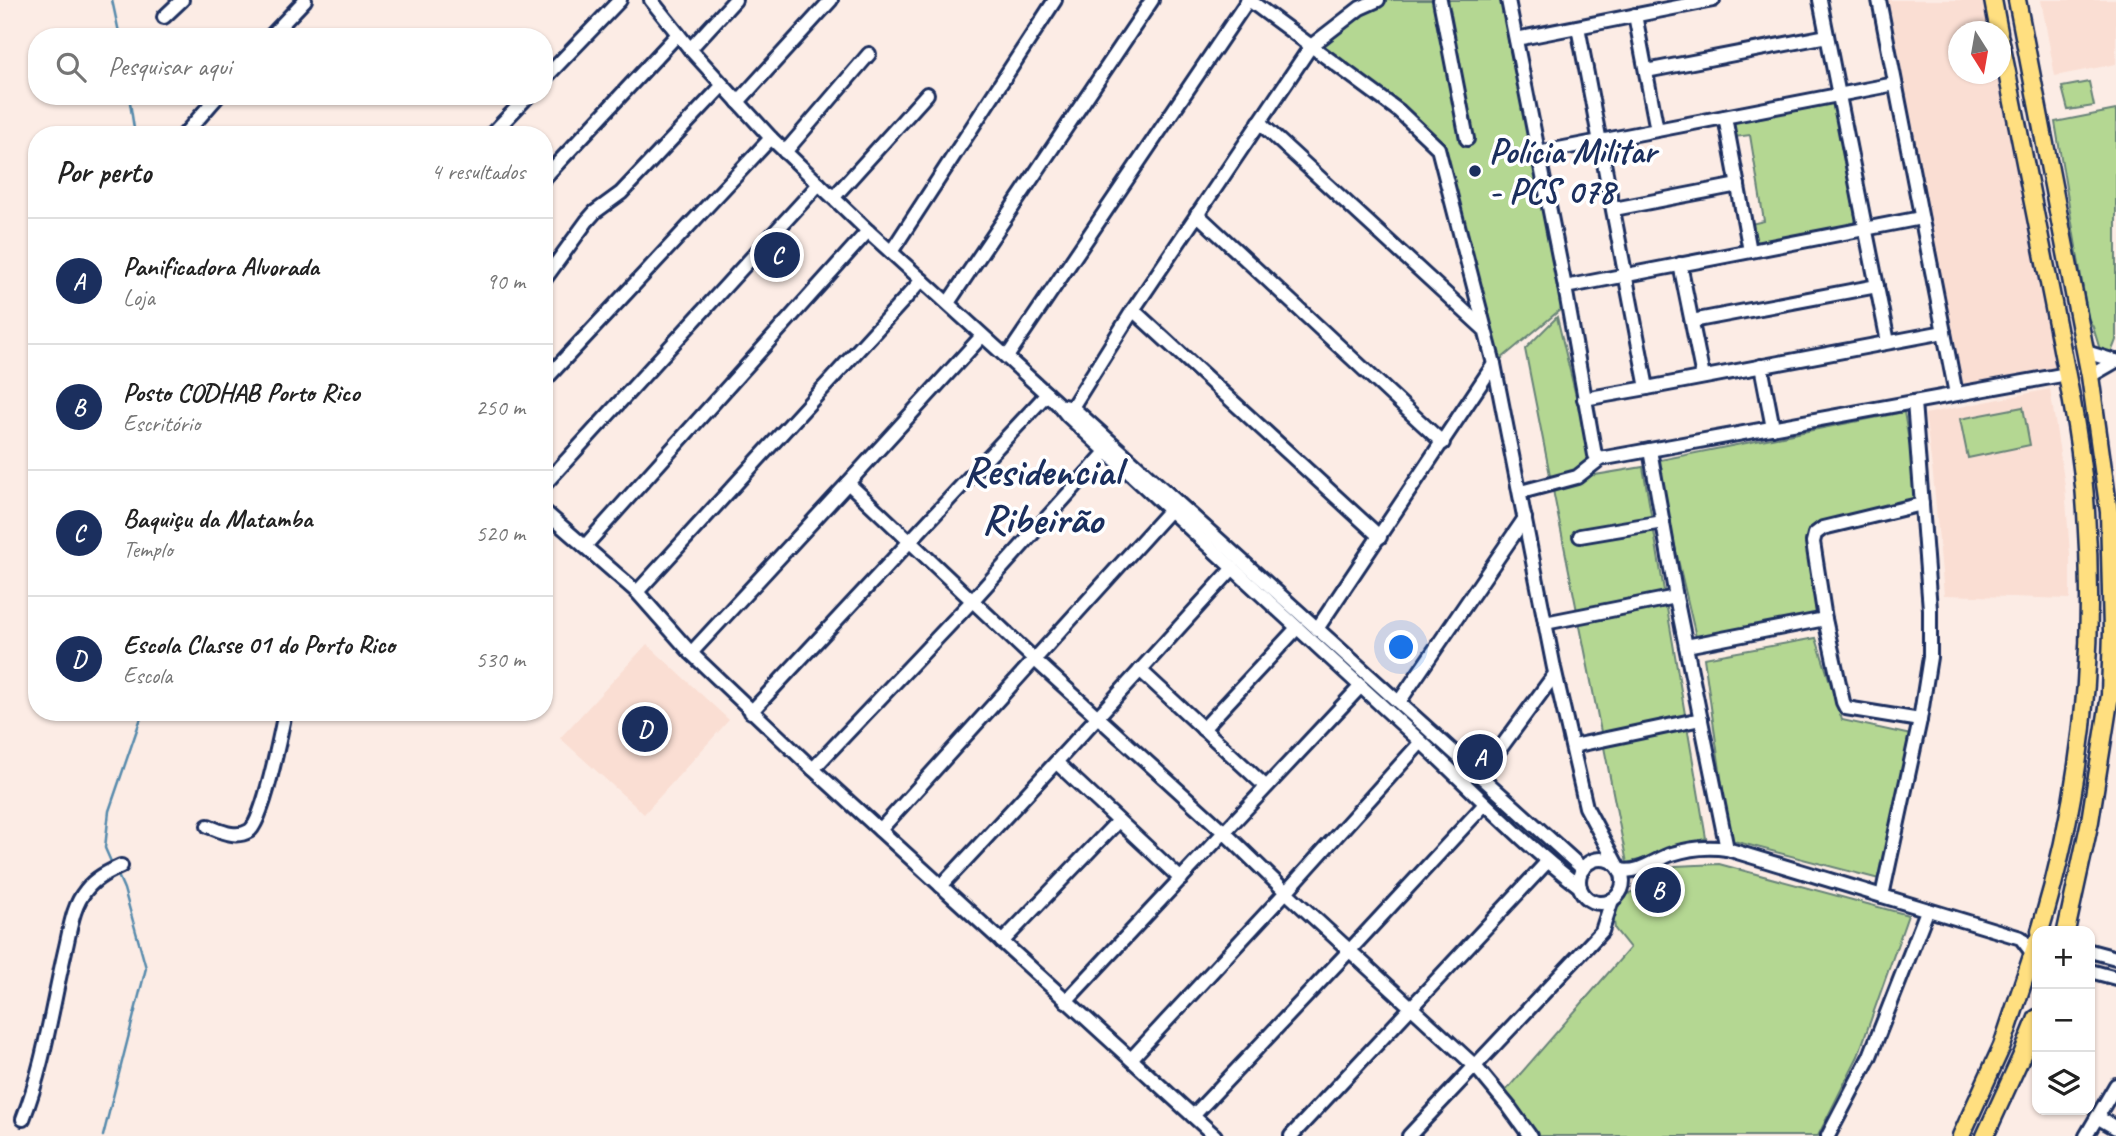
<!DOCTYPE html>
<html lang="pt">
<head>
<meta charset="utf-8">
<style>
	:root { --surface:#fff; --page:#f2f2f2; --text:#222; --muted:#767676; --line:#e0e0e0; --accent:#1b2f5e }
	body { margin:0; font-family:Caveat,sans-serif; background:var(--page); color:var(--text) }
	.controls { position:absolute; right:21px; bottom:21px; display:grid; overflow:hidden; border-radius:14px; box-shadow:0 2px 5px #0004 }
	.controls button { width:63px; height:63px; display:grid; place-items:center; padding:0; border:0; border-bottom:2px solid var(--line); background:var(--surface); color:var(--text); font:35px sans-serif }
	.compass { position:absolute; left:1948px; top:21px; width:63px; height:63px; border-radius:50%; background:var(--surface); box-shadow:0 2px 5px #0004; rotate:169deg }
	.you { position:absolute; left:1402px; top:648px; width:24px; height:24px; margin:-18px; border:5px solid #fff; border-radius:50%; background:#1a73e8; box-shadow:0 0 0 10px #1a73e833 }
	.badge { display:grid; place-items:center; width:46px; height:46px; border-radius:50%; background:var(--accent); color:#fff; font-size:23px; font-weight:700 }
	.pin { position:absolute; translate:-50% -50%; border:4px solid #fff; box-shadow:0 2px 7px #0006 }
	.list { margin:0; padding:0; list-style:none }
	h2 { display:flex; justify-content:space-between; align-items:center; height:91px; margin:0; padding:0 28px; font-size:30px }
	h2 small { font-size:23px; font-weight:400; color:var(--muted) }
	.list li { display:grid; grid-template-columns:46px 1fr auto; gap:21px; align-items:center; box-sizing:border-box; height:126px; padding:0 28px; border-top:2px solid var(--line) }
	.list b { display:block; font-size:26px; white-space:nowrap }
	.list p { margin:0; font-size:23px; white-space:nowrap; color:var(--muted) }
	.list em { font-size:23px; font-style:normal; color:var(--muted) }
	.icon { flex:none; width:38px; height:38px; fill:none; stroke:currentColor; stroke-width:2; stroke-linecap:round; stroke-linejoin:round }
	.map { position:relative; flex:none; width:2116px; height:1136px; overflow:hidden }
	.search { position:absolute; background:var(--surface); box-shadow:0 2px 5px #0004; left:28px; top:28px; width:525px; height:77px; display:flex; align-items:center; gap:18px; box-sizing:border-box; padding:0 24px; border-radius:28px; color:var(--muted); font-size:26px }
	.panel { position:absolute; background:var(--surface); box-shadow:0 2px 5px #0004; left:28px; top:126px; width:525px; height:595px; border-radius:28px }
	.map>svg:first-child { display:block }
</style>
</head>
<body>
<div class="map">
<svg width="2116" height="1136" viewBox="0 0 2116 1136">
	<rect width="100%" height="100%" fill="#fcece5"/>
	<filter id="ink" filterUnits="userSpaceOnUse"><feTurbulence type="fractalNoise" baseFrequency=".0143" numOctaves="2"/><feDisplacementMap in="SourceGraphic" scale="14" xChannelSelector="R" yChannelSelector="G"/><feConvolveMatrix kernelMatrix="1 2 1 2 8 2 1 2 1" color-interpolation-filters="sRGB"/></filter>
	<g filter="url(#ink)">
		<g fill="#faded3">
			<path d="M1879,0H1993L1999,31L1958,32V74H2000L2067,374L1956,394Z"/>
			<path d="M2041,0H2116V64L2055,76Z"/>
			<path d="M2050,389L2065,486L2070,555V599L1944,595L1933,475L1925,414Z"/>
			<path d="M647,644L729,720L644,814L560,738Z"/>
		</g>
		<g fill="#b4d792" stroke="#688378" stroke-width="2">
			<path d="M1381,0H1508L1567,304L1489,369L1436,149L1311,46Z"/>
			<path d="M2089,82L2094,106L2068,110L2062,87Z"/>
			<path d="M1833,100L1856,220L1853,227L1756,244L1751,224L1764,221L1750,135L1735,137L1731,120Z"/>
			<path d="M2116,110V340L2111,353H2101L2093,327L2088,318L2055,122Z"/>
			<path d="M1557,317L1595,475L1643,467L1706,838L1667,853L1627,863L1525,349Z"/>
			<path d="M2023,407L2030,445L1968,458L1960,419Z"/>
			<path d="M1904,412L1919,499L1809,528L1819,615L1696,637L1655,461Z"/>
			<path d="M1816,638L1842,720L1911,735L1879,879L1730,840L1704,658Z"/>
			<path d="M1719,864L1908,915L1858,1056L1818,1136H1525L1496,1102L1630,948L1615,929L1612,904L1675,866Z"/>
		</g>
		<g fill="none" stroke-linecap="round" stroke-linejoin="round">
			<g stroke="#578aac" stroke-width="2.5">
				<path d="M112,0L120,37"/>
				<path d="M129,96L135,135"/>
				<path d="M112,864L105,848L109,811L143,712"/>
				<path d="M103,1136L146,968L124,889L117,873"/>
			</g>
			<g stroke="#1b2f5e" stroke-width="18">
				<g id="minor">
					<path d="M651,0L690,49L771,138L868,231L1059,405L1067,415C1184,524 1302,632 1419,740C1473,790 1522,843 1580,887"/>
					<path d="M1249,0L1399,111L1438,148L1494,364L1554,668L1586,807L1618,867"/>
					<path d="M1440,0L1467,139"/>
					<path d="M1508,0L1565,287L1595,455L1600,459"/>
					<path d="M1820,0L1888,342"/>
					<path d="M1879,0L1956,394"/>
					<path d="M164,17L182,0"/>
					<path d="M1578,27L1647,388L1584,399"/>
					<path d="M270,37L305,0"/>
					<path d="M1516,39L1713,0"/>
					<path d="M690,49L735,0"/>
					<path d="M1646,71L1827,36"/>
					<path d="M544,79L620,0"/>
					<path d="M738,102L831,0"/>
					<path d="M1725,117L1750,251"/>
					<path d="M1259,122L1485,330"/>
					<path d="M1657,130L1895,84"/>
					<path d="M184,135L218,96"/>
					<path d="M491,135L528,96"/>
					<path d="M785,152L869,54"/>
					<path d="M1538,153L1657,130L1635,15"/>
					<path d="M544,178L678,34"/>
					<path d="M834,197L927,94"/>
					<path d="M1614,209L1738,185"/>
					<path d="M1197,214L1443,443"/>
					<path d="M891,252L1055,0"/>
					<path d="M1680,264L1703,377"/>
					<path d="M544,280L587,221L595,212L621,193L722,86"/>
					<path d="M1565,287L1921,218"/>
					<path d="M948,303L1152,0"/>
					<path d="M1133,310L1380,537"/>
					<path d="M1692,321L1877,286"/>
					<path d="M2086,352L2115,361"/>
					<path d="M1007,357L1248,0"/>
					<path d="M1761,366L1773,428"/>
					<path d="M2090,376L2116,361"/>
					<path d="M544,381L771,138"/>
					<path d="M1647,388L1944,332"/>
					<path d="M1059,405L1073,408L1583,869"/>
					<path d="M1069,412L1133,310L1311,46L1360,8L1378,0"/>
					<path d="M1650,450L1676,597L1727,849"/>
					<path d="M848,483L982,336"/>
					<path d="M544,485L819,184"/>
					<path d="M1521,492L1577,477L1600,459L2067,374"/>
					<path d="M544,511L637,592L691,653L813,769L1215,1136"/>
					<path d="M1580,536L1663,522"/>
					<path d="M585,546L868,231"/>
					<path d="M637,592L922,280"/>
					<path d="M1545,623L1676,597"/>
					<path d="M1317,629L1494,364"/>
					<path d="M1686,646L1825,619"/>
					<path d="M691,653L848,483L1034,659L1224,832L1286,892L1475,1066L1509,1107L1530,1136"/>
					<path d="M1140,670L1265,786"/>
					<path d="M1399,702L1525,518"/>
					<path d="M751,712L1047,394"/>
					<path d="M1920,720L1846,708L1843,702L1825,619L1813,542L1815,534L1823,528L1922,504"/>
					<path d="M1203,729L1297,628"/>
					<path d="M1573,746L1701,719"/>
					<path d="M1057,763L1181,879"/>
					<path d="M813,769L973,600L1106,452"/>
					<path d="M1480,776L1555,674"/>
					<path d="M208,826C221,831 235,839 249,831C263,823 281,732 285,712"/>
					<path d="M880,830L1169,511"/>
					<circle cx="1601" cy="881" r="22"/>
					<path d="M1620,870C1640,874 1654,860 1672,854C1690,848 1708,846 1727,849L2021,938L2033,954"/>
					<path d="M941,886C1040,781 1136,675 1233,568"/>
					<path d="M1882,896L1920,720L1930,657V609L1914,402"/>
					<path d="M1002,942L1118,821"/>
					<path d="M2090,951L2116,958"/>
					<path d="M2090,971L2116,978"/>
					<path d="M1066,1001L1360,687"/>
					<path d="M1131,1059L1286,892L1421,742"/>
					<path d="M1193,1116L1350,950L1485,804"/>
					<path d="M2097,1117L2116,1128"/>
					<path d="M23,1119C44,1065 52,1007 65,951C70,931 72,907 86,890C95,878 108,872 121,866"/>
					<path d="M1291,1136L1547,862"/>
					<path d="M1409,1136L1602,931L1612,900"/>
					<path d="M1828,1136L1870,1056L1927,911"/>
					<path d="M2086,1136L2116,1085"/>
				</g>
			</g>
			<g stroke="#1b2f5e" stroke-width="21">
				<g id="major">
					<path d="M1993,0L1999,32"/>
					<path d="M2017,0L2090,376L2109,512L2112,631L2110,695L2090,821L2066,931"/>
					<path d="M2000,38C2018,126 2035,214 2053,303C2066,372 2082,442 2086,512C2096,653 2081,796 2040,931"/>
					<path d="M1961,1136L2002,1046L2037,941"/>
					<path d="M1985,1136L2022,1055L2037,1018"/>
				</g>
			</g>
			<use href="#minor" stroke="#fff" stroke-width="12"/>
			<use href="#major" stroke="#ffdf80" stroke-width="16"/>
		</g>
	</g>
	<circle fill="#1b2f5e" stroke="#fff" stroke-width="2.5" cx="1475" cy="171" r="7"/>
	<g text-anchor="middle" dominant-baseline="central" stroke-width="7" stroke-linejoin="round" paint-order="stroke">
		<g font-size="35" font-weight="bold" fill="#1b2f5e" stroke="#fff" text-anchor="start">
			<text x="1489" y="151">Polícia Militar<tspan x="1489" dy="40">- PCS 078</tspan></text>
		</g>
		<g font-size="42" font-weight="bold" fill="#1b2f5e" stroke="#fff">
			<text x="1042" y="471">Residencial<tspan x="1042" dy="48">Ribeirão</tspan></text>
		</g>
	</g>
</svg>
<div class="controls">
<button>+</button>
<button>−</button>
<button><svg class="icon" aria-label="layers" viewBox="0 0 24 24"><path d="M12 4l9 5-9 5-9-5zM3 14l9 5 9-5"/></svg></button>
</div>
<svg class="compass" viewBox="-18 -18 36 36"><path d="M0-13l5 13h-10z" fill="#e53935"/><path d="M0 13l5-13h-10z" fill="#767676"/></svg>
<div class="you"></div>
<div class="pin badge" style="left:1480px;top:757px">A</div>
<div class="pin badge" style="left:1658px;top:890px">B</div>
<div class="pin badge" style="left:777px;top:255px">C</div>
<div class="pin badge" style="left:645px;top:729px">D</div>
<div class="search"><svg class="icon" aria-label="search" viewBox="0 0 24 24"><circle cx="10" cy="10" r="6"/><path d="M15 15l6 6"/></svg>Pesquisar aqui</div>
<section class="panel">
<h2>Por perto<small>4 resultados</small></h2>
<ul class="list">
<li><span class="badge">A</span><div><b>Panificadora Alvorada</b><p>Loja</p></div><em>90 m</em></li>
<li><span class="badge">B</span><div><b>Posto CODHAB Porto Rico</b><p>Escritório</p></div><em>250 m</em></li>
<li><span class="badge">C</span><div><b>Baquiçu da Matamba</b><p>Templo</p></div><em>520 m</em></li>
<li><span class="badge">D</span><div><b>Escola Classe 01 do Porto Rico</b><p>Escola</p></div><em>530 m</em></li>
</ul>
</section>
</div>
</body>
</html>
